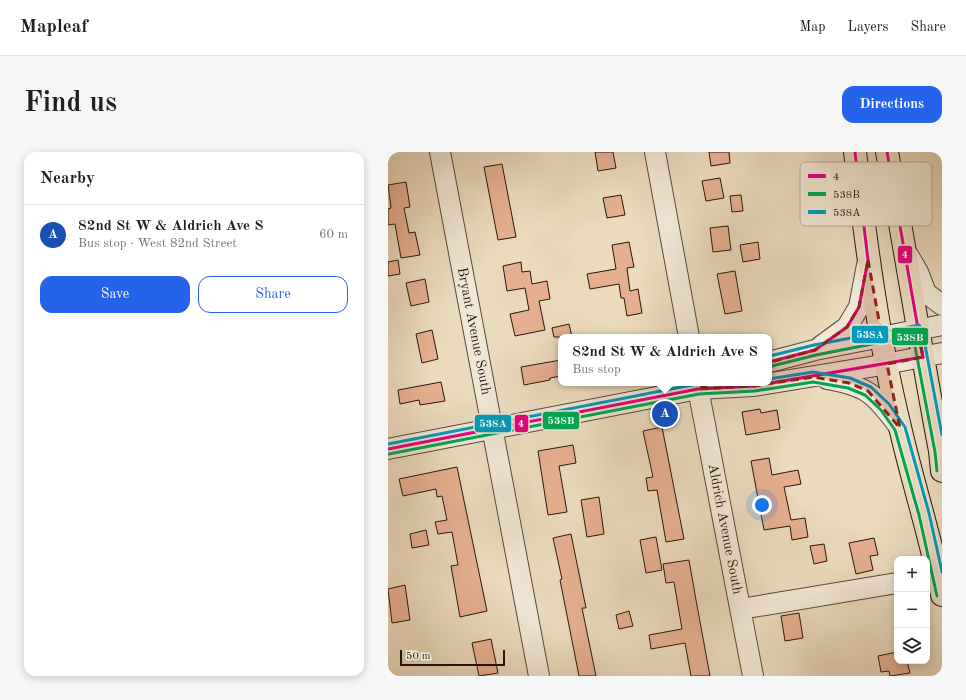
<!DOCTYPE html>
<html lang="en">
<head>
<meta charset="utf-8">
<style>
	:root { --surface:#fff; --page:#f6f6f6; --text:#202124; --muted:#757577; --line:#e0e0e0; --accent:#2563eb }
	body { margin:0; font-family:"Old Standard TT",serif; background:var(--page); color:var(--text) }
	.controls { position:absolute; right:12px; bottom:12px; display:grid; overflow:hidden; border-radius:8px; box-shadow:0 2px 10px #0003 }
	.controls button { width:36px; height:36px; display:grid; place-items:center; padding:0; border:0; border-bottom:1px solid var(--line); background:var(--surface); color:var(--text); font:20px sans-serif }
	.scale { position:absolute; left:12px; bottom:10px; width:105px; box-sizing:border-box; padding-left:4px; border:2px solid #24180e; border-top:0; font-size:11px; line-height:14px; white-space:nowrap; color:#24180e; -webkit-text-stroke:3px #f1e7d5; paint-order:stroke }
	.you { position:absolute; left:374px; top:353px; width:14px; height:14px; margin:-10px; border:3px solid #fff; border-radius:50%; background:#1a73e8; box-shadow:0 0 0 6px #1a73e833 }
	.badge { display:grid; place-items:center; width:26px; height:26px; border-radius:50%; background:var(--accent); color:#fff; font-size:13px; font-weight:700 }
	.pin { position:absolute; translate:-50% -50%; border:2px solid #fff; box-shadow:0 1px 4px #0006 }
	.popup { position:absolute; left:170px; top:182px; width:214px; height:52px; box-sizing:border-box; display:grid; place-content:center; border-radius:8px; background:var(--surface); filter:drop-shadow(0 1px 3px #0005); font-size:13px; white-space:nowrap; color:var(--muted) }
	.popup b { font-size:15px; color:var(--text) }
	.popup::after { content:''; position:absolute; left:50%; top:100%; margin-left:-8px; border:8px solid transparent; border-top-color:var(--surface) }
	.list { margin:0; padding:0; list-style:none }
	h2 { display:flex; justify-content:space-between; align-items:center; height:52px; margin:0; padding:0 16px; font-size:17px }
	h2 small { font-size:13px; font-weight:400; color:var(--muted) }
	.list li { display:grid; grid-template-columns:26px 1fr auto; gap:12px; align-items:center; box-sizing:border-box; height:60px; padding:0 16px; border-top:1px solid var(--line) }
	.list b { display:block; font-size:15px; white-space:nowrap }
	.list p { margin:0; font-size:13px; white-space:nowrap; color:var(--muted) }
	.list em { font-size:13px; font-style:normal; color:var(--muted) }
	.actions { display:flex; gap:8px; padding:12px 16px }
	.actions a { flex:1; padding:9px 0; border:1px solid var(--accent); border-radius:12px; text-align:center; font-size:14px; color:var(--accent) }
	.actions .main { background:var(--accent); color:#fff }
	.icon { flex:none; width:22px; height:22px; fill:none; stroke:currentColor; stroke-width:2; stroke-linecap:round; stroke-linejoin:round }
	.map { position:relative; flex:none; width:554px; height:524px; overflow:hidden; border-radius:12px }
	header { display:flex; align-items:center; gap:24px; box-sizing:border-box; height:56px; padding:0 20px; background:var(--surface); border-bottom:1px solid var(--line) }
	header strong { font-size:19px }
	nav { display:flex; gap:22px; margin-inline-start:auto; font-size:14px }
	.intro { display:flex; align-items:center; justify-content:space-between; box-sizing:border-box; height:96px; padding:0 24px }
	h1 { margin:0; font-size:28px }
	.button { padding:10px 18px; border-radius:12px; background:var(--accent); color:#fff; font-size:14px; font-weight:700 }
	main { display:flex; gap:24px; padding:0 24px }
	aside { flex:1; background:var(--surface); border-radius:12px; box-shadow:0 2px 10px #0003 }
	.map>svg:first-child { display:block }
</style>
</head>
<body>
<header>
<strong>Mapleaf</strong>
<nav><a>Map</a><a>Layers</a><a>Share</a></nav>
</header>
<div class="intro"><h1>Find us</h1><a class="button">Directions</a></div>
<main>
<aside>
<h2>Nearby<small></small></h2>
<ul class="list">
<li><span class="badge" style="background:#1a4fb4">A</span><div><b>82nd St W &amp; Aldrich Ave S</b><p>Bus stop · West 82nd Street</p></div><em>60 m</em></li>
</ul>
<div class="actions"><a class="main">Save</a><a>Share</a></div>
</aside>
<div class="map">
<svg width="554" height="524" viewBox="0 0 554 524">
	<rect width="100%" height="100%" fill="#eadabe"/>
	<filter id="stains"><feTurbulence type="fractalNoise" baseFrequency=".005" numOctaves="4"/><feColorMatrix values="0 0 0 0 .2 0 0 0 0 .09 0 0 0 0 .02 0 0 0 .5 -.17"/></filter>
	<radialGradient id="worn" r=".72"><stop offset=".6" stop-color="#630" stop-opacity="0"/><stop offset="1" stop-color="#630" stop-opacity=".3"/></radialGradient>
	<g fill="#e6af91" stroke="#24180e">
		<path d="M207,0H225L228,16L210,19Z"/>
		<path d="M321,0H341L342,11L323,14Z"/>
		<path d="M114,12L128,85L110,88L96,15Z"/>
		<path d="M332,26L336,46L318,49L314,29Z"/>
		<path d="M18,30L22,55L16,56L21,81L27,80L32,103L13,106L7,72L0,73V57L3,56L0,33Z"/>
		<path d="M233,43L237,63L219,66L215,46Z"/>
		<path d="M353,43L355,59L344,60L342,44Z"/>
		<path d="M340,74L343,98L325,100L322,76Z"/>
		<path d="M241,90L246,115L239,116L242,139L250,137L254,161L239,164L236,146H233L231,132L202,137L199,122L228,117L224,93Z"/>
		<path d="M370,90L372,107L355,110L352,93Z"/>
		<path d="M10,108L12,122L0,124V110Z"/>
		<path d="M133,110L134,120L142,119L144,132L159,129L162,147L151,149L157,178L127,184L122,162L141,158L137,136L119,139L115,114Z"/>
		<path d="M347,119L354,159L337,162L329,122Z"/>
		<path d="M37,127L41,150L23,154L18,131Z"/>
		<path d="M181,172L184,185H166L164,176Z"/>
		<path d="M44,178L50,207L34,211L28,182Z"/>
		<path d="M173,208V224L162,226V228L136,233L133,215Z"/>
		<path d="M53,230L57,249L32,253L31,248L12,252L10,238Z"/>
		<path d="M372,257L373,261L389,258L392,277L358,283L354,260Z"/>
		<path d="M274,275L296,387L278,390L269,338L260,339L258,326L265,325L255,279Z"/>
		<path d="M185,293L188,311L171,314L179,360L160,363L150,299Z"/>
		<path d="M381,306L384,323L410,318L413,332L396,335L403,368L417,366L420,385L404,388L402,374L376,378L363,309Z"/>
		<path d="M69,315L99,459L72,465L63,414L70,413L64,380L50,382L47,370L59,368L54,344L49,345L48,337L15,344L11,327Z"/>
		<path d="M211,345L216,382L199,385L193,348Z"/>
		<path d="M38,378L41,393L24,396L22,382Z"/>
		<path d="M183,382L198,456H194L208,524H191L172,428L174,427L165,386Z"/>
		<path d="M268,385L274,418L258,421L252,388Z"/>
		<path d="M486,386L490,403L482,404L485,418L468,422L461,391Z"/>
		<path d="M436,392L439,409L426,412L422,394Z"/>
		<path d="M301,408L308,448L322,524H303L297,491L263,497L261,483L294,477L286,430L278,431L275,412Z"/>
		<path d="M17,433L22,468L4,471L0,437Z"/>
		<path d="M241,459L245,474L231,477L228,463Z"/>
		<path d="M411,461L415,486L397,489L393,464Z"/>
		<path d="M103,487L110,521L91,524L84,491Z"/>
		<path d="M509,500V509H519L522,521L502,524L501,519L493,520L490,504Z"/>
	</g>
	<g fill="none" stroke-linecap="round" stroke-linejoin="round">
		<g stroke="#56483a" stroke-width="22">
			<g id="minor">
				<path d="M52,0L151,524"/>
				<path d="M267,0L301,185"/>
				<path d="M520,103L530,120L538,141L554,153"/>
				<path d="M433,194L459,175L471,155L479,113"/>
				<path d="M381,210L427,198L554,173"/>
				<path d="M439,227C480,234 488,243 512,276"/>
				<path d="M309,231L365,524"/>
				<path d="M0,297L310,237L366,234L482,215L554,201"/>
				<path d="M353,457L509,431"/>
			</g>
		</g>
		<g stroke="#24180e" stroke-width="24">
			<g id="major">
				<path d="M467,0C478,92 490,185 512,275C525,332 543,386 554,443"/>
				<path d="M499,0C518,100 533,200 552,299L554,319"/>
			</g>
		</g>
		<use href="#minor" stroke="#f1e7d5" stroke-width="20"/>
		<use href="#major" stroke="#eadabe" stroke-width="22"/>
		<g stroke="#f1e7d5" stroke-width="6">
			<g id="bus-1">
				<path d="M499,0L535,205"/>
				<path d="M381,210L427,198L459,175L471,155L480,108L467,0"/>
				<path d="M0,297L310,237L366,234L535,205"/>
			</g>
		</g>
		<g stroke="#f1e7d5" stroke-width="6">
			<g id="bus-2">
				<path d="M384,214L428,203L525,184L547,300L549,319"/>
				<path d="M1,302L311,242L367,239L425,230L460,236L477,243L493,258L507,278L531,363L549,444"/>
			</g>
		</g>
		<g stroke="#f1e7d5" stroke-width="6">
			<g id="bus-3">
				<path d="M382,204L426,193L531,173L534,177L554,283"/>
				<path d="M381,227L425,220L462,226L483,235L501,252L517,275L541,361L554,420"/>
				<path d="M0,292L309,232L329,231"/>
			</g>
		</g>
		<use href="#bus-1" stroke="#e5007d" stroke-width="3"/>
		<use href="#bus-2" stroke="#00a651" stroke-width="3"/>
		<use href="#bus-3" stroke="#049abb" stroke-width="3"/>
	</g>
	<path fill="#8f2418" fill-opacity="0.2" stroke="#8f2418" stroke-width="3" stroke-dasharray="8 5" stroke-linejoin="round" d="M480,108L494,185L529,178L535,205L499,212L512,276L480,239L461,231L425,225L366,234L310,237L361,216L427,198L459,175L471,155Z"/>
	<g text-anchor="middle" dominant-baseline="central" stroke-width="3" stroke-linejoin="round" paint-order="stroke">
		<g font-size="14" fill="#24180e" stroke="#f1e7d5">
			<text transform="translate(86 179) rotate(79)">Bryant Avenue South</text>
			<text transform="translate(337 377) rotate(79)">Aldrich Avenue South</text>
		</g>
	</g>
	<rect x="412" y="10" width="132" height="64" rx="6" fill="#f1e7d5" stroke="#b4a999" stroke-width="1"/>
	<rect x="420" y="22" width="18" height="4" fill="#e5007d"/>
	<rect x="420" y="40" width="18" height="4" fill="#00a651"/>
	<rect x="420" y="58" width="18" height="4" fill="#049abb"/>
	<g font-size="11" fill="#24180e">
		<text x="445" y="28">4</text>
		<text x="445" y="46">538B</text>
		<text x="445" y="64">538A</text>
	</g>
	<g stroke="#f1e7d5" stroke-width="1.5">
		<rect x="509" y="93" width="16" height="19" rx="4" fill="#e5007d"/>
		<rect x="463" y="173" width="38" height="19" rx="4" fill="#049abb"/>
		<rect x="503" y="175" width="38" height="19" rx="4" fill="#00a651"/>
		<rect x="154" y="259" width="38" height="19" rx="4" fill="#00a651"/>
		<rect x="126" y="262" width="15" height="19" rx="4" fill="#e5007d"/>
		<rect x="86" y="262" width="38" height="19" rx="4" fill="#049abb"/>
	</g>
	<g font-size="11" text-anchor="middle" font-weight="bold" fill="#fff">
		<text x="517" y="106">4</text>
		<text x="482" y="186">538A</text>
		<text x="522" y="189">538B</text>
		<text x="173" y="272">538B</text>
		<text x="133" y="275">4</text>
		<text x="105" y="275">538A</text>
	</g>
	<rect width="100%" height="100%" filter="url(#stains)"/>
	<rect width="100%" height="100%" fill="url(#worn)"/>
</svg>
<div class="controls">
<button>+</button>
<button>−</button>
<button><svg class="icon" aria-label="layers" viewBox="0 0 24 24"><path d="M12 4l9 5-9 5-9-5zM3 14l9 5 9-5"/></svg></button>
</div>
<div class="scale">50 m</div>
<div class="you"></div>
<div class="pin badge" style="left:277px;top:262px;background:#1a4fb4">A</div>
<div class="popup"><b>82nd St W &amp; Aldrich Ave S</b>Bus stop</div>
</div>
</main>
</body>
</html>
